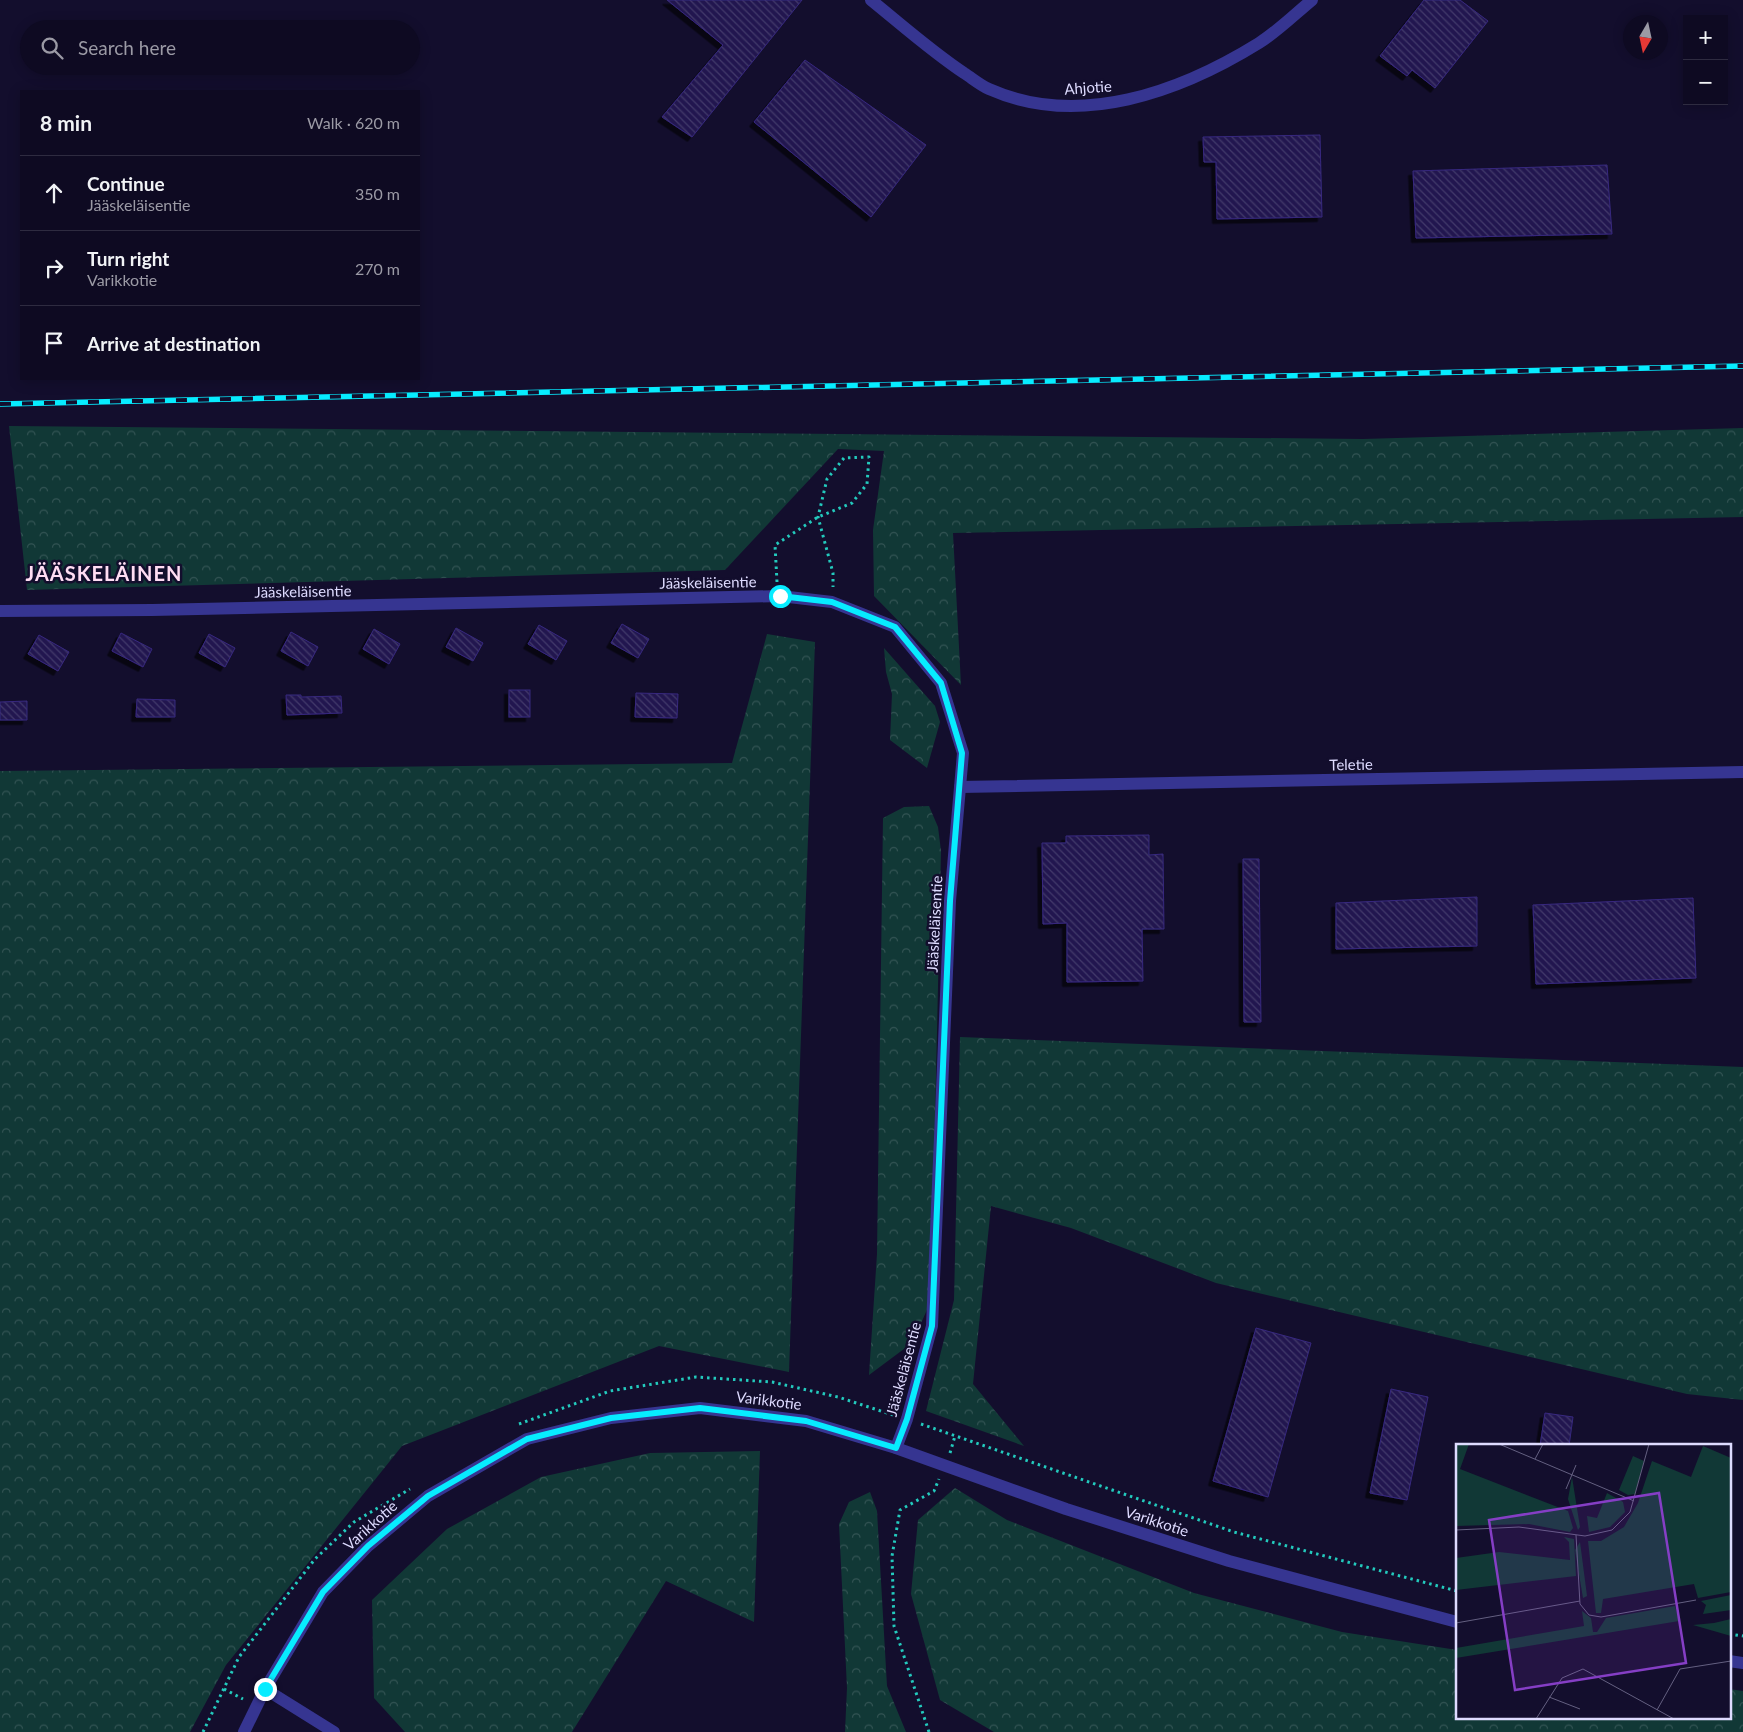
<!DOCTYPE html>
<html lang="en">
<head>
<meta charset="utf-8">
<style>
	:root { --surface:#0e0a22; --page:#17132a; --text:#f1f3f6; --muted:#9b9aa5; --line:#2e2b40 }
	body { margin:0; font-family:Lato,sans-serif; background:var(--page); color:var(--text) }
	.controls { position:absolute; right:15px; top:15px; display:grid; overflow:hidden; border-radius:0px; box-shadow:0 2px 12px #0003 }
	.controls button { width:45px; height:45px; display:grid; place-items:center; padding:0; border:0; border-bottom:1px solid var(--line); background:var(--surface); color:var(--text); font:25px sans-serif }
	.compass { position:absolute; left:1623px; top:15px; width:45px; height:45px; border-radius:50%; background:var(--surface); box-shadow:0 2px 12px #0003; rotate:189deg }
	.stop { position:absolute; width:15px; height:15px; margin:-11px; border:4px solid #07ecff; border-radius:50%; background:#fff }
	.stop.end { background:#07ecff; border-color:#fff; box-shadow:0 1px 5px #0008 }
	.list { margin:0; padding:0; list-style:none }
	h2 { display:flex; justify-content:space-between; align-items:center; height:65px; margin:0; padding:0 20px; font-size:21px }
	h2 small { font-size:16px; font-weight:400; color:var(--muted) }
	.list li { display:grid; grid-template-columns:32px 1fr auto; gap:15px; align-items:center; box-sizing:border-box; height:75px; padding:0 20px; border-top:1px solid var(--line) }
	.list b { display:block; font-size:19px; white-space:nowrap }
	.list p { margin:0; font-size:16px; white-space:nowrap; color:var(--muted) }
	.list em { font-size:16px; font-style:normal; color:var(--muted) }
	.icon { flex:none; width:28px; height:28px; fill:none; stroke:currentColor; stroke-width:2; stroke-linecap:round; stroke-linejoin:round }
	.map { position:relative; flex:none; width:1743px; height:1732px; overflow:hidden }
	.search { position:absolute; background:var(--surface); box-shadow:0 2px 12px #0003; left:20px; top:20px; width:400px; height:55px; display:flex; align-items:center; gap:12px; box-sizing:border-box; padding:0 18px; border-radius:28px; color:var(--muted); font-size:19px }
	.panel { position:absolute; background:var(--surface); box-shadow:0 2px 12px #0003; left:20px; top:90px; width:400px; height:290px; border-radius:0px }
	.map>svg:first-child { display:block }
</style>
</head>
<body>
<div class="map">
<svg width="1743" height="1732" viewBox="0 0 1743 1732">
	<defs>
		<pattern id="forest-crowns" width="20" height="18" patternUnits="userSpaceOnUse" patternTransform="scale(1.25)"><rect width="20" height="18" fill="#113836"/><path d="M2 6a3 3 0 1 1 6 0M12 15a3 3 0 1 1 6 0" fill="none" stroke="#335454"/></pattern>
		<pattern id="building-back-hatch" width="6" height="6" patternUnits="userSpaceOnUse" patternTransform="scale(1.25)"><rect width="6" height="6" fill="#221850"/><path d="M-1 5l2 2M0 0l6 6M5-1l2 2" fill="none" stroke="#42396a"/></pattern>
		<filter id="shadow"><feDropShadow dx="-4.5" dy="4.5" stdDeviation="0" flood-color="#0009"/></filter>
	</defs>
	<rect width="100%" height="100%" fill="#130e2d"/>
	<g fill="url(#forest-crowns)">
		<path d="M9,426L1363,439L1743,428V517L953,533L961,685L874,596L873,530L884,451L838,449L725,570L27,590Z"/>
		<path d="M767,634L815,642L789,1372L659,1346L402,1446L226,1665L190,1732H0V771L732,763Z"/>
		<path d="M884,648L935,706L940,722L927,768L890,740L892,694L886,672Z"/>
		<path d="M929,806L938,827L941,851L931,1301L912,1343L869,1375L877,1254L883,818L904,807Z"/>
		<path d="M960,1037L1743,1067V1400L1687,1394L1216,1283L1071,1228L991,1206L973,1384L1024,1446L926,1411L954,1300Z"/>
		<path d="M760,1451L754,1622L666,1581L572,1732H405L374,1698L372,1600L447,1529L541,1477L650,1453Z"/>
		<path d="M955,1488L1007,1520L1194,1593L1342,1632L1457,1650V1718H1729V1689L1743,1691V1732H994L940,1700L911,1594L918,1520Z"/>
		<path d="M870,1492L877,1511L887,1686L906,1732H845L847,1688L839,1524L849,1502Z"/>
	</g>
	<g fill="url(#building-back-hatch)" stroke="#37287f" filter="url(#shadow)">
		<path d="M667,0H802L692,137L662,117L723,45Z"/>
		<path d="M1424,0H1460L1488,21L1435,88L1412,70L1407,76L1380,56Z"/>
		<path d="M805,60L926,145L871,217L754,122Z"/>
		<path d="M1320,135L1322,217L1217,219L1216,162H1204L1203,137Z"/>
		<path d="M1607,165L1612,234L1416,238L1413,171Z"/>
		<path d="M622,624L649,639L638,658L611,643Z"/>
		<path d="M539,625L567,641L556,660L528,644Z"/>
		<path d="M456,628L483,643L473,661L446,647Z"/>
		<path d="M374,629L400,644L389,664L363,649Z"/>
		<path d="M291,632L318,647L308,666L281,651Z"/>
		<path d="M121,633L152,649L143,667L112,651Z"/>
		<path d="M209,634L235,648L225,667L199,653Z"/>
		<path d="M39,635L69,652L58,671L28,654Z"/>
		<rect x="509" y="690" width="21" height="27"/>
		<path d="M636,693L678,694L677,718L635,717Z"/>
		<path d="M286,695H301V697L341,696L342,713L287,715Z"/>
		<path d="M137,699L175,700V717H136Z"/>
		<path d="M27,701V720H0V702Z"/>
		<path d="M1149,835V855L1163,854L1164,929H1142L1143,981L1067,982V923L1043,924L1042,843H1066V836Z"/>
		<path d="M1243,859H1259L1261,1022H1244Z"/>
		<path d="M1477,897V946L1336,949V903Z"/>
		<path d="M1693,898L1696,978L1536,984L1533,905Z"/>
		<path d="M1256,1328L1311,1343L1268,1497L1213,1481Z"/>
		<path d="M1391,1389L1428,1397L1407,1500L1370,1493Z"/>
		<path d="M1545,1413L1573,1417L1569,1446H1540Z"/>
	</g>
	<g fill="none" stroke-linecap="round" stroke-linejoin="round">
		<g stroke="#23cabd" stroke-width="3" stroke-dasharray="2.5 4" stroke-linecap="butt">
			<path d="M777,582L775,545L818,517L852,503L867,484L869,457L844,458L827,479L818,517L833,573V587"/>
			<path d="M519,1424L610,1391L696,1377L772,1382L838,1397L893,1415"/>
			<path d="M921,1424L1234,1532L1457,1591"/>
			<path d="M950,1453L955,1436"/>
			<path d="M1729,1634L1743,1636"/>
			<path d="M224,1689L243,1699"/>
			<path d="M203,1732L239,1657L315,1559L354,1522L410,1489"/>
			<path d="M929,1732L894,1626L892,1556L900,1510L934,1491L939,1479"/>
		</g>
		<g stroke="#363591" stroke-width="12">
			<path d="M871,0C902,25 931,51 964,73C972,78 980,85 989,89C1079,129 1180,92 1259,43C1278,31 1295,14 1312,0"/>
			<path d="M0,611L152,610L780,596L832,602L895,627L941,683L963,753L950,901L932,1326L907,1419L896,1448"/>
			<path d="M960,787L1743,772"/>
			<path d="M1729,1661L1743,1663"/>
			<path d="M265,1689L334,1732"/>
			<path d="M244,1732L265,1689L323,1592L367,1547L428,1496L527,1439L611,1418L700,1408L806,1421L896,1448L1066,1509L1229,1561L1457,1622"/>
		</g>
		<g stroke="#07ecff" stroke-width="5.5">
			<path id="rail" d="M0,404L1743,366"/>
		</g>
		<use href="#rail" stroke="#130e2d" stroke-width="4" stroke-dasharray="11" stroke-linecap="butt"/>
	</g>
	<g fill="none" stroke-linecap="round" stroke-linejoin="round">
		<path stroke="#07ecff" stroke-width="6" d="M265,1689L323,1592L368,1546L428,1496L527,1439L611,1418L700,1408L806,1421L896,1448L907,1419L932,1326L950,901L962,753L941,683L895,627L832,602L780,596"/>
	</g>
	<g text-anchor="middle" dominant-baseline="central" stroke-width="5" stroke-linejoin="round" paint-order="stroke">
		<g font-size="15" fill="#dedbff" stroke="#130e2d">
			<text transform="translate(1088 87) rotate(-4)">Ahjotie</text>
			<text transform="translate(708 582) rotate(-1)">Jääskeläisentie</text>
			<text transform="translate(303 591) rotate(-1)">Jääskeläisentie</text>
			<text transform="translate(1351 764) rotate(-1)">Teletie</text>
			<text transform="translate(934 924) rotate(-87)">Jääskeläisentie</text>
			<text transform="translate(903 1369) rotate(-75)">Jääskeläisentie</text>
			<text transform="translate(769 1400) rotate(7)">Varikkotie</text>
			<text transform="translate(1157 1521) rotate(18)">Varikkotie</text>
			<text transform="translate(370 1525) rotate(-42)">Varikkotie</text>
		</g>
		<g font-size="20" font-weight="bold" letter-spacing="1" fill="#ffddf3" stroke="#130e2d">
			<text x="104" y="573">JÄÄSKELÄINEN</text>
		</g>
	</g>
	<g transform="translate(1456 1444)">
		<rect width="275" height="275" fill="#130e2d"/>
		<path d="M0,0H13L4,25L112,67L117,84L114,88L73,80L0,82ZM247,2L275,14V148L242,154L238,140L147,155L145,169H140L132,97H145L168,83L182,59L196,17L235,33ZM177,12L188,17L179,50L172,51L163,46ZM116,33L124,83L122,86L112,55ZM151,49L167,58L169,68L154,83L133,88L131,72L141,74ZM108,93L118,95L120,132L0,146V114L43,108L114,116L113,98ZM124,98L131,152L127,154L119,106ZM275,151V166L247,170L250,161L245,157ZM219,162L223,177L0,214V204L128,182L126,167L135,174L137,188H141L150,174ZM275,175V192L237,181L258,179Z" fill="#113836"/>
		<path fill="none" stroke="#646081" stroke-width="1" d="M43,0L178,57M79,15L87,0M110,45L120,21M0,86L63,83L129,92L156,86L174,68L193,0M120,91L124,160L133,171L145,173L240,156M0,179L124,157M93,253L124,265M201,266L224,225L275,217M80,275L106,234L127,225L218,275"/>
		<path fill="#853ec5" fill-opacity="0.15" stroke="#853ec5" stroke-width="2.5" d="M203,49L230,219L59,246L33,76Z"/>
		<rect width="275" height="275" fill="none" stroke="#dedbff" stroke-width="2.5"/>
	</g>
</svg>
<div class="controls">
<button>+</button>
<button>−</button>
</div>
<svg class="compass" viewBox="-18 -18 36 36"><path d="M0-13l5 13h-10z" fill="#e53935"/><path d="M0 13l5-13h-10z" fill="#9b9aa5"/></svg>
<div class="stop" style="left:780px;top:596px"></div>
<div class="stop end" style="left:265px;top:1689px"></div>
<div class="search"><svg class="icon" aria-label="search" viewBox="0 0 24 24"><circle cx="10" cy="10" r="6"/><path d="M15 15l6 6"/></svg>Search here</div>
<section class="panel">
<h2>8 min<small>Walk · 620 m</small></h2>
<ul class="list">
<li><svg class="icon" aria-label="ahead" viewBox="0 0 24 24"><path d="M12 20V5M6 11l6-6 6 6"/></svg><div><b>Continue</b><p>Jääskeläisentie</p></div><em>350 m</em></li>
<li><svg class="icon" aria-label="right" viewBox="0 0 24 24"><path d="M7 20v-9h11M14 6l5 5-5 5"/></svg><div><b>Turn right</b><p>Varikkotie</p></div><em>270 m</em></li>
<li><svg class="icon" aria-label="arrive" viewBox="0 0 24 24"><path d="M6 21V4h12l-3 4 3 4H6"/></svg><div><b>Arrive at destination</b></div></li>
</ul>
</section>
</div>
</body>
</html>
